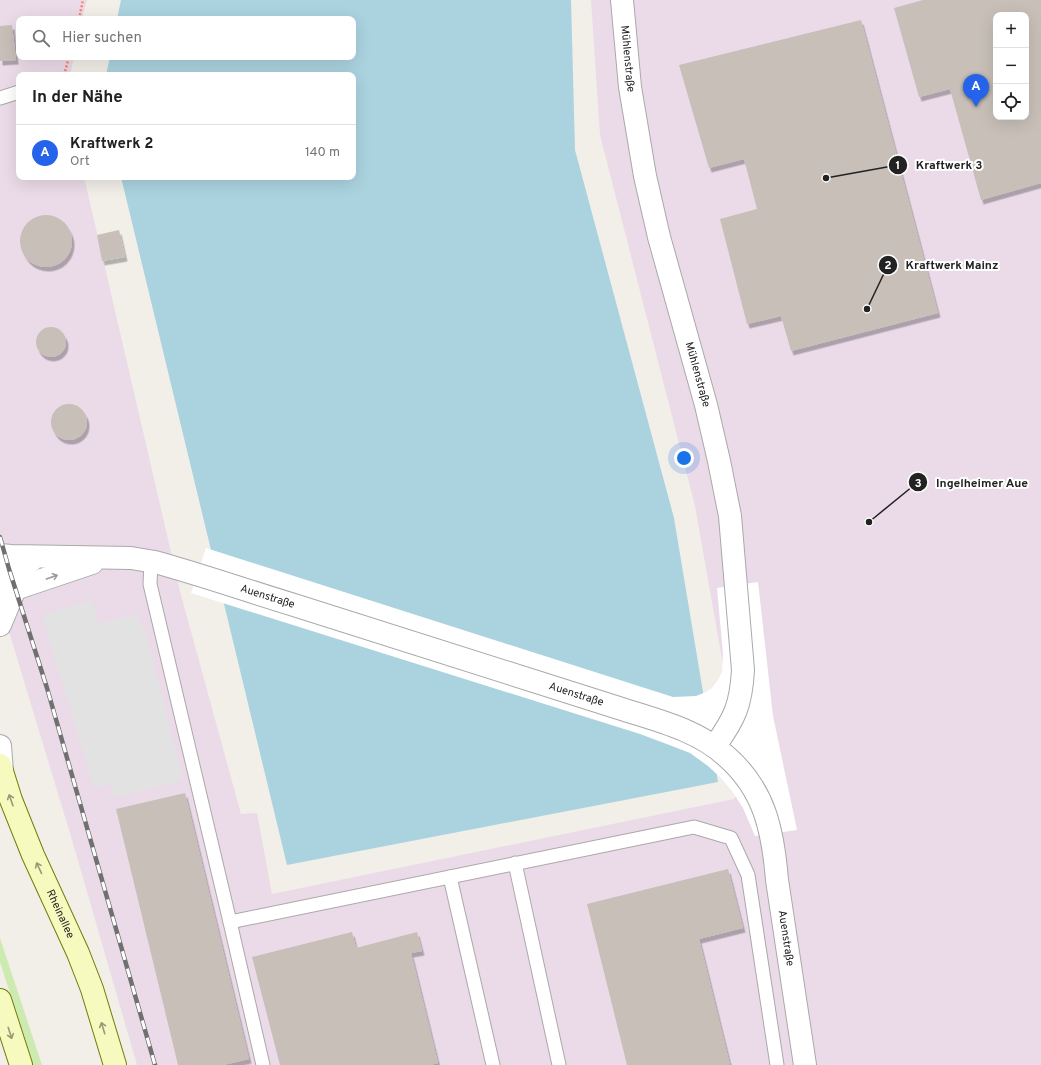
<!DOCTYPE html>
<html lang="de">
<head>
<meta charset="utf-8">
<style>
	:root { --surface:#fff; --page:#f6f6f6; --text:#202124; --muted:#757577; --line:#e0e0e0; --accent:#2563eb }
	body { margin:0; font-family:Overpass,sans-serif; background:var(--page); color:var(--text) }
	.controls { position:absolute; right:12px; top:12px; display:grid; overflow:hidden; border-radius:8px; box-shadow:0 4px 16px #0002 }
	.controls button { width:36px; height:36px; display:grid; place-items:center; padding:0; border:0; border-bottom:1px solid var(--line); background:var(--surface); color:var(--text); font:20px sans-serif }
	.you { position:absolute; left:684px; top:458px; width:14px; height:14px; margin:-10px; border:3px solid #fff; border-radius:50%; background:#1a73e8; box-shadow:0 0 0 6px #1a73e833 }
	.badge { display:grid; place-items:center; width:26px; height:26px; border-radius:50%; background:var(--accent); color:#fff; font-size:13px; font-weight:700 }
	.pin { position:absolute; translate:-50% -33px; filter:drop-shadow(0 1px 2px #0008) }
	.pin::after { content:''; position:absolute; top:21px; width:14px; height:12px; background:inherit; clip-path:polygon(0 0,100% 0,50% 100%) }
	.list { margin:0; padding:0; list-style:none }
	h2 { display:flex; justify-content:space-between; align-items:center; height:52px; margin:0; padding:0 16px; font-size:17px }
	h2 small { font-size:13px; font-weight:400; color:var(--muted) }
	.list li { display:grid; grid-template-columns:26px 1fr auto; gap:12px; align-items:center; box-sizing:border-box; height:56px; padding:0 16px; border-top:1px solid var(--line) }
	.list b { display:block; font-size:15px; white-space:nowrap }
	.list p { margin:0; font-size:13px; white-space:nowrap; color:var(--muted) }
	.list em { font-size:13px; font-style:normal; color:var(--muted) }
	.icon { flex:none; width:22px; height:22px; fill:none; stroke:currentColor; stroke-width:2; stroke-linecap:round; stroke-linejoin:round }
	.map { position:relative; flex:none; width:1041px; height:1065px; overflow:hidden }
	.search { position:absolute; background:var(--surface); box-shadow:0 4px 16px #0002; left:16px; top:16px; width:340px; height:44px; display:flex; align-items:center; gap:10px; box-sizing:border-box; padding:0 14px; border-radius:8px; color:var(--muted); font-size:15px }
	.panel { position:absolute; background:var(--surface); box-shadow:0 4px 16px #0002; left:16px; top:72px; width:340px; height:108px; border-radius:8px }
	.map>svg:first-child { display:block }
</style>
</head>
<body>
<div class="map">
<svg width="1041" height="1065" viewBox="0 0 1041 1065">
	<defs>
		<filter id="shadow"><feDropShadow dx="2.5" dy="4.5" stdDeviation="0" flood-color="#0004"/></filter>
	</defs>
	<rect width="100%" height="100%" fill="#f2efe9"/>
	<path fill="#ebdbe8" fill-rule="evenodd" d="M0,0H87L82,19H19V57H74L70,75H19V177H84L181,595L241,814L257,813L272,894L734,799L744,784L695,506L600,135L591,0H1041V1065H137L72,840L0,602ZM996,15H1026V117H996Z"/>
	<path fill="#cdebb0" d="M0,938L42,1065H33L0,962Z"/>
	<path fill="#e2e2e2" d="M92,600L99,624L138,614L142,630L145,629L183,780L114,798L111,783L94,788L42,615Z"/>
	<path fill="#aad3df" d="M121,0H571L575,150L674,518L718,782L287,865L121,177H353V75H106L110,57H353V19H117Z"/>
	<path fill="#fff" d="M206,548L673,697L696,696L706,692L712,688L718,680L722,672L723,654L717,588L758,582L773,716L797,830L755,836L743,808L732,791L721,778L708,766L690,753L672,746L640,734L191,593Z"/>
	<g fill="#c7bfb8" fill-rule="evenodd" filter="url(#shadow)">
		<path d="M923,0H1041V183L981,200L950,89L919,97L894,8ZM996,15H1026V117H996Z"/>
		<path d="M861,20L938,313L791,351L781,316L747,324L720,219L757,209L744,159L709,168L679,65Z"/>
		<path d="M12,25L16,60L0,61V26Z"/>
		<circle cx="46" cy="241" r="26"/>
		<path d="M119,230L125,257L102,261L97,235Z"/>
		<circle cx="51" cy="342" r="15"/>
		<circle cx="69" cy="422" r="18"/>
		<path d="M185,793L249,1059L223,1065H178L116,809Z"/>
		<path d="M728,869L743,928L699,939L730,1065H627L587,904Z"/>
		<path d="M352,932L356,948L417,932L422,951L411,953L438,1063L430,1065H280L252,957Z"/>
	</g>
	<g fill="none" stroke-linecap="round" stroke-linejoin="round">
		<g stroke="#a9a9a9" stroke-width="15">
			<g id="service">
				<path d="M0,98L19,92"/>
				<path d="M151,561L150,584L230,922"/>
				<path d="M515,863L559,1065"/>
				<path d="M450,877L493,1065"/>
				<path d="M263,1065L230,922L694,827L731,838L748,875L777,1065"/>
			</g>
		</g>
		<g stroke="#a9a9a9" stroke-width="24">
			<g id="minor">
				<path id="s1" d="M622,0L630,87L645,176L659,237L706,405L719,461L730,516L743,670C741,705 735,718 715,746"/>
				<path id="s2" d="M0,555L11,556L131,558L155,562C202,575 248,591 294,605C376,631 458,657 540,683C568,692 597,701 625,710C660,721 699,731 726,756C765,790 773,831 777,880L805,1065"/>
				<path d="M0,572L31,561"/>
				<path d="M0,594L92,563"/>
				<path d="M0,625L15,589"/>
				<path d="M0,746L2,771"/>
			</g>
		</g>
		<g stroke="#707d05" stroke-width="24">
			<g id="secondary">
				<path id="s3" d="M0,765L11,800L33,855L78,953L92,989L115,1065"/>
				<path d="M0,1000L21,1065"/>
			</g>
		</g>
		<g stroke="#fa8072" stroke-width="2.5" stroke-dasharray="2 2" stroke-linecap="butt">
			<path d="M79,19L83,0"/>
			<path d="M64,75L69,57"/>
		</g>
		<use href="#service" stroke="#fff" stroke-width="13"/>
		<use href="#minor" stroke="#fff" stroke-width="22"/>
		<use href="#secondary" stroke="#f7fabf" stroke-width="22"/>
		<g stroke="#707070" stroke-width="4.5">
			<path id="rail" d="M0,537L9,569L47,688L155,1065"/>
		</g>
		<use href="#rail" stroke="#fff" stroke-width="3" stroke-dasharray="9" stroke-linecap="butt"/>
	</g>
	<defs><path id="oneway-shaft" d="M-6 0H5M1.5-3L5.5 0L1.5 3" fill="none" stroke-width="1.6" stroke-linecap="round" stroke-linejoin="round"/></defs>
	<use stroke="#9c9c9c" href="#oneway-shaft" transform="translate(52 577) rotate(-19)"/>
	<g stroke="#979978">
		<use href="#oneway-shaft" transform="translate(11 800) rotate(-109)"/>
		<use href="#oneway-shaft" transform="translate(39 868) rotate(-115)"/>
		<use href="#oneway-shaft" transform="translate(103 1028) rotate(-107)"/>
		<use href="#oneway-shaft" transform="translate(10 1033) rotate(72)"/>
	</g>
	<g text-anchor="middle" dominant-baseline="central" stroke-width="4" stroke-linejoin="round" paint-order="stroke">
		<g font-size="11" fill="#222" stroke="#fff">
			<text stroke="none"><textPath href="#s1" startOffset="59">Mühlenstraße</textPath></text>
			<text stroke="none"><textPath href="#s1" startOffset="383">Mühlenstraße</textPath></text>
			<text stroke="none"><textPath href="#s2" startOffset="273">Auenstraße</textPath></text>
			<text stroke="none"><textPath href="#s2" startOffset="597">Auenstraße</textPath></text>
			<text stroke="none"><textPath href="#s3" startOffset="161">Rheinallee</textPath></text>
			<text stroke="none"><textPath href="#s2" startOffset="957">Auenstraße</textPath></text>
		</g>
	</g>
	<path fill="none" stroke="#222" stroke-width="1.5" d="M826 178L898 165M867 309L888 265M869 522L918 482"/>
	<g fill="#222" stroke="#fff" stroke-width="1.5">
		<circle cx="826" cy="178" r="4"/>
		<circle cx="867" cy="309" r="4"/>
		<circle cx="869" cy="522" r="4"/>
		<circle cx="898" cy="165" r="10"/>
		<circle cx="888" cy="265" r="10"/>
		<circle cx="918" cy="482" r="10"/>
	</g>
	<g font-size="12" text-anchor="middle" font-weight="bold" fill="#fff">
		<text x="898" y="169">1</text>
		<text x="888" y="269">2</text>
		<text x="918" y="487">3</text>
	</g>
	<g font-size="12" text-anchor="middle" font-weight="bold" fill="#222" stroke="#fff" stroke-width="4" stroke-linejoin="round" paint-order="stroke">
		<text x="949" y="169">Kraftwerk 3</text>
		<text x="952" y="269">Kraftwerk Mainz</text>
		<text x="982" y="487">Ingelheimer Aue</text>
	</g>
</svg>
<div class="controls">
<button>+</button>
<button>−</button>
<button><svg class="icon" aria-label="locate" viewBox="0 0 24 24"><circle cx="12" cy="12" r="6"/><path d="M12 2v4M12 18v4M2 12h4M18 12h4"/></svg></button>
</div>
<div class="you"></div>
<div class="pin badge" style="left:976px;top:107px">A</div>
<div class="search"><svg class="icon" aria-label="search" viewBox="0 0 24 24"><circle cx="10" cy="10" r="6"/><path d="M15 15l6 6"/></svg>Hier suchen</div>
<section class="panel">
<h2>In der Nähe<small></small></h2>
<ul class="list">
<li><span class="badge">A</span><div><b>Kraftwerk 2</b><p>Ort</p></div><em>140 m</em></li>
</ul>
</section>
</div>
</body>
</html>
